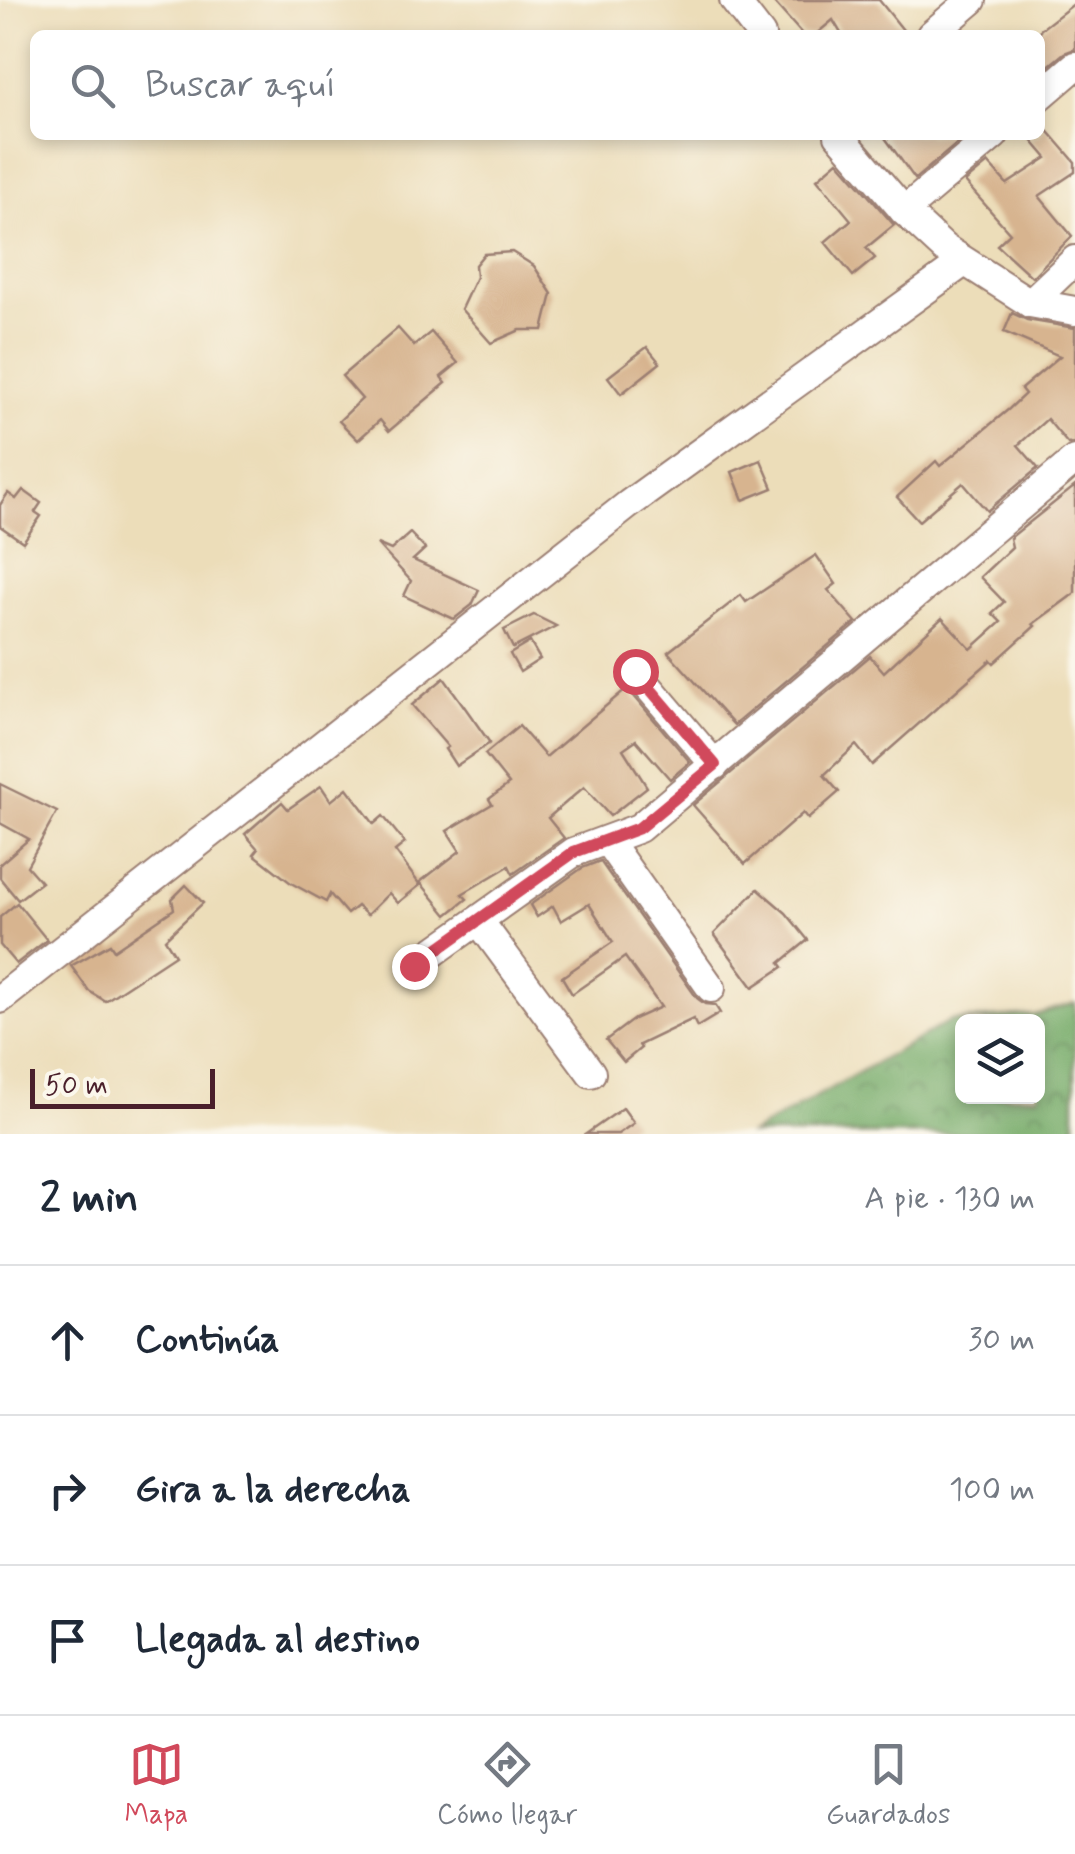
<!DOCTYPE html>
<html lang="es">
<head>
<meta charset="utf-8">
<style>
	:root { --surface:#fff; --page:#f6f6f7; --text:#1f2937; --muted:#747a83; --line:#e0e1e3; --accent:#d1495b }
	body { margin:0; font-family:Mynerve,sans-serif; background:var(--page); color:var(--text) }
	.controls { position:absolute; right:30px; bottom:30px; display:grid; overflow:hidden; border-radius:15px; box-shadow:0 5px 15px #0003 }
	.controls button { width:90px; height:90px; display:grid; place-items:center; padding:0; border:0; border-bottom:2px solid var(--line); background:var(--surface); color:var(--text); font:50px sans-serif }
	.scale { position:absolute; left:30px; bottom:25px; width:185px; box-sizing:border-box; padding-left:10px; border:5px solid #4a1f2b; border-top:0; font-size:28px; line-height:35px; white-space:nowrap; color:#4a1f2b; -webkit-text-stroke:8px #fbf7ec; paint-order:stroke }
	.stop { position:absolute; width:30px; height:30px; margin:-22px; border:8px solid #d1495b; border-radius:50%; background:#fff }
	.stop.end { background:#d1495b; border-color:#fff; box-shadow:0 2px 10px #0008 }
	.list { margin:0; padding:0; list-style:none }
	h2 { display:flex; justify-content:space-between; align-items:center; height:130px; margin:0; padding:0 40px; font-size:42px }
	h2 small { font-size:32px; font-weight:400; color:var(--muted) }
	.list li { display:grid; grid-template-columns:65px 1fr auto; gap:30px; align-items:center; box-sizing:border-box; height:150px; padding:0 40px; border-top:2px solid var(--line) }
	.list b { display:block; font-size:38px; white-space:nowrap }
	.list em { font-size:32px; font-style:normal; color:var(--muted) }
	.icon { flex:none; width:55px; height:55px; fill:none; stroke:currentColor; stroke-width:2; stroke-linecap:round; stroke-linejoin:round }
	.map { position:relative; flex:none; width:1075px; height:1134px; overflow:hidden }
	.search { position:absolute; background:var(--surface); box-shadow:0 5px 15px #0003; left:30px; right:30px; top:30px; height:110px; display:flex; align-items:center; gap:25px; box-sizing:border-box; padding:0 35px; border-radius:15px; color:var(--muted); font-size:38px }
	.sheet { height:580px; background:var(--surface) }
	nav { display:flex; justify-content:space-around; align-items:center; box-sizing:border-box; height:140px; border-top:2px solid var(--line); background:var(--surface); font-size:28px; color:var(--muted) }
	nav a { display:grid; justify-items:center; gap:5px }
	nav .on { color:var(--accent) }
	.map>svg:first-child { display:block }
</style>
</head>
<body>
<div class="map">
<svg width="1075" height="1134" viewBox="0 0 1075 1134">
	<defs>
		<pattern id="forest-crowns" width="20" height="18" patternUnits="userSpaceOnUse" patternTransform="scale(2.5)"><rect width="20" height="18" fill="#74aa68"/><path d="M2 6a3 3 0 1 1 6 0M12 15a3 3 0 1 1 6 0" fill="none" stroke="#618a56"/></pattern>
	</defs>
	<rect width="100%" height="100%" fill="#fbf7ec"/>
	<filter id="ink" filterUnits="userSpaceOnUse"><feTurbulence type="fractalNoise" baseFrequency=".01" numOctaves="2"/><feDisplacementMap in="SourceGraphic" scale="20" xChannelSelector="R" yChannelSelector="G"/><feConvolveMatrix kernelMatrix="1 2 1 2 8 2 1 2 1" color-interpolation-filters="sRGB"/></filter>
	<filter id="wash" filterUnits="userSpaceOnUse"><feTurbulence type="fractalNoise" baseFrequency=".0048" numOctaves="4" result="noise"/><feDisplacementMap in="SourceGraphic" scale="40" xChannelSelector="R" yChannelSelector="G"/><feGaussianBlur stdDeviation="2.25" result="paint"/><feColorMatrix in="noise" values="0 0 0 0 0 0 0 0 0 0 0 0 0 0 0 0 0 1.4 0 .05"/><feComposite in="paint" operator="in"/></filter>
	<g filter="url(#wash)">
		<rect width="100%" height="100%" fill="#ecddb9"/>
		<path fill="url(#forest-crowns)" stroke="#5f644a" stroke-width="2.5" fill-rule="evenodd" d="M1075,1003V1134H750L950,1021L1035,1015ZM962,1022H1038V1096H962Z"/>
		<g id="blocks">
			<g fill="#d7b48f">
				<path d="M772,0H879L907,35H842L833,20L815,35H803Z"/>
				<path d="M1075,3V49L1064,53L1040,73V30Z"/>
				<path d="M1044,126L1075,162V172L1039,196L1072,236L1032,277L997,245L1010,233L965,182L988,163L1007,184L1047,158L1030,138L1040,135Z"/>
				<path d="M883,135H964L965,137L915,179Z"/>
				<path d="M838,161L894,225L866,248L875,258L853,276L825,242L851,220L817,179Z"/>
				<path d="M512,252L534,266L552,294L543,330H520L491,343L461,309L476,277L475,265L484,254Z"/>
				<path d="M1012,313L1027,320L1075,328V443L1068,444L1047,419L1018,445L1038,468L987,511L963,483L919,521L897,497L936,461L940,466L1009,409L1025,394L1021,389L1060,356L1004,332Z"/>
				<path d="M398,328L414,346L431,332L458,363L441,377L446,383L389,431L380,420L358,440L339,421L362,399L342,376Z"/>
				<path d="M647,347L660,363L621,394L608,377Z"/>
				<path d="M761,460L773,488L743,500L732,472Z"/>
				<path d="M1075,486V593L1033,624L1035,626L994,663L991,660L872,765L856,745L824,775L839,792L808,819L803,813L745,864L693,805L870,656L884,672L942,618L971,649L1001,622L992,613L1004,602L980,577L1012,547L1010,538Z"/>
				<path d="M23,490L41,503L35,512L41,516L23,542L0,526V505L8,493L16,499Z"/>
				<path d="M410,533L425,549L413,560L479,590L472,605L454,619L404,596L411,581L377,544L391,550Z"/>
				<path d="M816,555L836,584L828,590L856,622L734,725L668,652L741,595L746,602Z"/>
				<path d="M534,615L556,626L513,648L504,630Z"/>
				<path d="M530,642L540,659L520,672L510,654Z"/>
				<path d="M444,678L490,743L456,766L445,749L448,747L412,705Z"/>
				<path d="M627,688L690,762L670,779L636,740L623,749L647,787L610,816L584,787L548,818L564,838L513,874L509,866L462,894L467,899L447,915L420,882L460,851L447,831L492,804L489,799L509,784L485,754L519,726L546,757Z"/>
				<path d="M0,784L57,812L27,866L41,882L18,900L0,878V864L29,839L0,823Z"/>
				<path d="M321,786L331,801L347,788L374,824L383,816L405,843L395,851L420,885L398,903L389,893L367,915L357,906L347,914L330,894L326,902L291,883L254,854L258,849L245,834L282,802L288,809Z"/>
				<path d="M600,861L697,998L705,1004L715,1005L720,1013L697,1027L693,1019L639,1045L641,1048L624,1062L606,1040L634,1019L661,1007L625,957L572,994L562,977L613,942L589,904L561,921L553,906L537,917L530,905L582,868Z"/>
				<path d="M186,885L203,903L165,939L175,955L105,1001L89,991L71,966L110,944L114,950L174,909L172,899Z"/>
				<path d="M758,889L786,913L808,940L780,963L783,967L753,987L714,934Z"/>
				<path d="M17,903L47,940L16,964L0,945V917Z"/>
				<path d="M623,1108L634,1123L618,1134H586Z"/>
			</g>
		</g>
	</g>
	<g filter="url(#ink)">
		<use href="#blocks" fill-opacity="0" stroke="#9b7e72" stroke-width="2.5"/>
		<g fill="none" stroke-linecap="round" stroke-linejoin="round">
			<g stroke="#9b7e72" stroke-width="32">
				<g id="minor">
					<path d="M734,0L761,35"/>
					<path d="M931,35L972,0"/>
					<path d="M1040,96L1075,66"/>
					<path d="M839,135L904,211L944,248L1030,303L1075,311"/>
					<path d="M904,211L994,135"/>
					<path d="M1030,303L1075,260"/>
					<path d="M635,671L715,765"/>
					<path d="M608,842L711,988"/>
					<path d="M479,921L591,1073"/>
					<path d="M414,966L574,852L639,828L1075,460"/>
					<path d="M0,999L629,504L964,262"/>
				</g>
			</g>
			<use href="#minor" stroke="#fff" stroke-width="28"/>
		</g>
	</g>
	<g fill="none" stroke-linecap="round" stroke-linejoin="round" filter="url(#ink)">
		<path stroke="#d1495b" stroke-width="12" d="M414,966L574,852L639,828L715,765L635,671"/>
	</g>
</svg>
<div class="controls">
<button><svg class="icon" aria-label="layers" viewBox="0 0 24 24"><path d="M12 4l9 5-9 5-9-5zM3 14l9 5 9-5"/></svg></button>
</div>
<div class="scale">50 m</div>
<div class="stop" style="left:635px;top:671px"></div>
<div class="stop end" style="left:414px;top:966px"></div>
<div class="search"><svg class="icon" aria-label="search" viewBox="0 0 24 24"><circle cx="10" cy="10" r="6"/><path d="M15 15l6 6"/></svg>Buscar aquí</div>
</div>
<section class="sheet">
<h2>2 min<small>A pie · 130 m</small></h2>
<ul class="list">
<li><svg class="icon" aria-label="ahead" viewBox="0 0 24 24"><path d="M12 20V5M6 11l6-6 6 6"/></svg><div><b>Continúa</b></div><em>30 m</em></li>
<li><svg class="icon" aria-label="right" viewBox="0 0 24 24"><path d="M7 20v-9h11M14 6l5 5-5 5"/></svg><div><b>Gira a la derecha</b></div><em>100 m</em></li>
<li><svg class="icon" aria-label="arrive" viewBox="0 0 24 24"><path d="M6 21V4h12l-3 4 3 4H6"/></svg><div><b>Llegada al destino</b></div></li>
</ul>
</section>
<nav>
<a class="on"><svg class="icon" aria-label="map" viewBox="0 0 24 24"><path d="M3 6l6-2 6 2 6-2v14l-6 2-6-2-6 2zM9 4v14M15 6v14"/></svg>Mapa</a>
<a><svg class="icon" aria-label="directions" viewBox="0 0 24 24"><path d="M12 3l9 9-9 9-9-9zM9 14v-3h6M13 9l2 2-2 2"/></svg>Cómo llegar</a>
<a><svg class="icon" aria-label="saved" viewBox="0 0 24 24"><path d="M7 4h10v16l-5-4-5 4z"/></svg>Guardados</a>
</nav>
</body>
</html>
